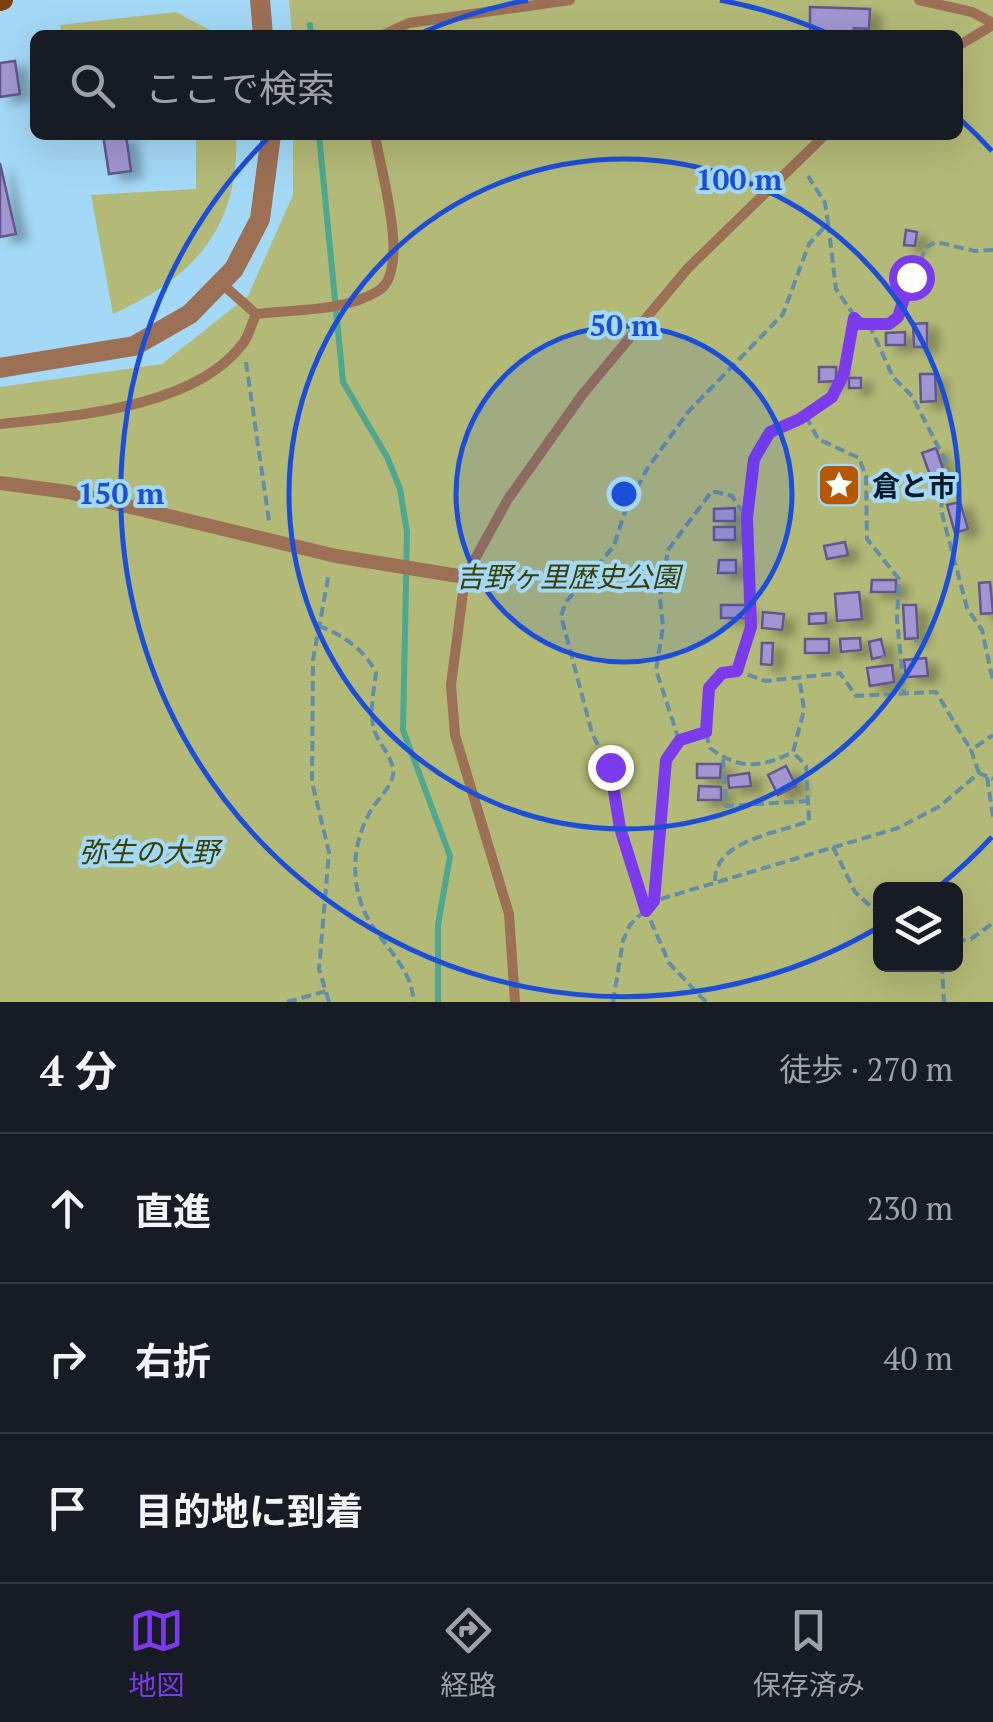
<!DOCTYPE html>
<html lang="ja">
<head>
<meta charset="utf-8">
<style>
	:root { --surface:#171b24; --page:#242831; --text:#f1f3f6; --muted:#9ea1a6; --line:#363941; --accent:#7c3aed }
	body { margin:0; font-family:"PT Serif","Noto Sans JP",serif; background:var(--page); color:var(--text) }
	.controls { position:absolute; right:30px; bottom:30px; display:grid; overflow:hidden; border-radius:15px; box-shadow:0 10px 40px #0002 }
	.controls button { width:90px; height:90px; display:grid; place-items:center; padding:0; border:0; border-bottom:2px solid var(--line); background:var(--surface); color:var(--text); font:50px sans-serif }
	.stop { position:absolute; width:30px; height:30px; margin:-22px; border:8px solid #7c3aed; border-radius:50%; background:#fff }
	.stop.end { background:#7c3aed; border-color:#fff; box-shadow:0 2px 10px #0008 }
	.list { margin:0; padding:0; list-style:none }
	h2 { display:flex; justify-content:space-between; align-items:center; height:130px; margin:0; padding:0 40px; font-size:42px }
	h2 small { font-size:32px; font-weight:400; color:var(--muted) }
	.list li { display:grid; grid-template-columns:65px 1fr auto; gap:30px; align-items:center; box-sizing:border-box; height:150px; padding:0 40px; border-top:2px solid var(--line) }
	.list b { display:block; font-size:38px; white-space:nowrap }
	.list em { font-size:32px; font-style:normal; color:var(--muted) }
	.icon { flex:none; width:55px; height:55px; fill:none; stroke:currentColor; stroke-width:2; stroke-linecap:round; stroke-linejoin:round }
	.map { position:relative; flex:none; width:993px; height:1002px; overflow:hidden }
	.search { position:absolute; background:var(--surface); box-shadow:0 10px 40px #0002; left:30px; right:30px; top:30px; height:110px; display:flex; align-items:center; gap:25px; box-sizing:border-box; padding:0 35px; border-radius:15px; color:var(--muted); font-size:38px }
	.sheet { height:580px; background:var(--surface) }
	nav { display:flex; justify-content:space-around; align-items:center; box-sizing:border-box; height:140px; border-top:2px solid var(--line); background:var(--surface); font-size:28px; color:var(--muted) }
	nav a { display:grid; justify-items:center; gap:5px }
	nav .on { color:var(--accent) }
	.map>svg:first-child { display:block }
</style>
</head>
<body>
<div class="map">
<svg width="993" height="1002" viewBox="0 0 993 1002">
	<defs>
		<filter id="shadow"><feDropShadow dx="11" dy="6" stdDeviation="5" flood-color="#0004"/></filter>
	</defs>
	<rect width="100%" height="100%" fill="#a3d8f6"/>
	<g fill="#b3b977" fill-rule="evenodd">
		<path d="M289,0H993V1002H0V387L162,364L248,296L293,195V135H958V35H292ZM880,889H956V964H880Z"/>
		<path d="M176,12L219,35H62L60,25Z"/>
		<path d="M196,135H236C240,228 193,278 113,314L91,195L196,189Z"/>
	</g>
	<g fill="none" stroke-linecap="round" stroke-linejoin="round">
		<g stroke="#4ea78e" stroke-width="6">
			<path d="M310,25L311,35"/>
			<path d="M319,135L343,382L387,457L400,489L407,532L403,730L450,856L438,925V1002"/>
		</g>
	</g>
	<g fill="#a196d1" stroke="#62568d" stroke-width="2.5" filter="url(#shadow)">
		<path d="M810,7L870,9L869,29L854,28V35H810Z"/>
		<path d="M15,61L20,94L0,97V63Z"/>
		<path d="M103,135H126L131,171L109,174Z"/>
		<path d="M0,163L16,234L0,237Z"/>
		<path d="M906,230L917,232L915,246L904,245Z"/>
		<path d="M927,323V347H914L913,324Z"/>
		<path d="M905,332V345H886V333Z"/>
		<path d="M819,367H836V381L819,382Z"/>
		<path d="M920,374H935L936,401L921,402Z"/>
		<rect x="849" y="378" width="12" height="10"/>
		<path d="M936,448L944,471L930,475L922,453Z"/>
		<path d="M960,502L968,529L955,533L947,505Z"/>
		<path d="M735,508V521H714V509Z"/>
		<rect x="714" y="527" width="21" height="13"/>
		<path d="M845,542L848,555L827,559L824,546Z"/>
		<path d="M719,560H736V573H718Z"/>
		<path d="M872,580H896V592H871Z"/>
		<path d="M990,582L993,613L981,614L979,583Z"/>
		<path d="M859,592L862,619L837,621L835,594Z"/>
		<rect x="721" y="605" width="25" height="13"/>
		<path d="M903,605H916L918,638L905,639Z"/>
		<path d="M763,612L784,614L782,630L762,628Z"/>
		<path d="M826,613V623L809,624V614Z"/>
		<path d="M860,638L861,650L841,652L840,639Z"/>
		<rect x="805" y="639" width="24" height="14"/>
		<path d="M881,639L885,656L872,659L869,642Z"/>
		<path d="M762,643H773L772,665L761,664Z"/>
		<path d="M926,658L928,676L906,677L904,660Z"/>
		<path d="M892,665L894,682L870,686L867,668Z"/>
		<path d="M697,764H721L720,778H697Z"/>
		<path d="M786,766L796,786L778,795L768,775Z"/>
		<path d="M749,773L751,786L729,788L728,776Z"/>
		<path d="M699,786L721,787V800H698Z"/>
	</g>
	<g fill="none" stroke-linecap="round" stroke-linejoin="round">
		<g stroke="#648ea6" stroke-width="4" stroke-dasharray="10 5" stroke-linecap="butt">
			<path d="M828,223L836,289L860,324L889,325L898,317L926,247L936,242L975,251L993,250"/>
			<path d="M869,324L893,377L912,396L946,462L941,510L967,608L982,630L993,681"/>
			<path d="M246,362L269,521"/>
			<path d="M806,416L818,439L859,458L866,476L867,539L899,579L897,619L904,694"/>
			<path d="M318,626C341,633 366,651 376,673C374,690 370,709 373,726C377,744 395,757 393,775C391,787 380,797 373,807C355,836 350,870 361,903C374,942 410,959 414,1002"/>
			<path d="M916,640V642"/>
			<path d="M882,658L885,657"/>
			<path d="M737,670L751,627L747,519L754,459L770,432L800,419L832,397L844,373L854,317"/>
			<path d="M706,733L710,748C739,770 761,768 793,752L804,710L799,677"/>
			<path d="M679,740L656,670L663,627L660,598L668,550L712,491L732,496L747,519"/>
			<path d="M723,759L726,806L807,801"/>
			<path d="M979,773L971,750L993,735"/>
			<path d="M987,777L993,817"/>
			<path d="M833,847L855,892L880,915"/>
			<path d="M715,881C714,840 779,833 809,821L806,766L793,752"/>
			<path d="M654,901L666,760L679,740L706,733L709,688L722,673L734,670L766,681L840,673L856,696L936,692L971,750"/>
			<path d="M956,942L971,939L993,923"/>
			<path d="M942,964L944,1002"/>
			<path d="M287,1002L326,991"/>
			<path d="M329,1002L319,969L329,852L312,782L313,660L329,573"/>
			<path d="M613,1002L623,941L630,925L654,901L898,828L940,806L979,773L993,779"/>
			<path d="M706,1002L669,963L638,891L620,828L616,782L592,733L561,616L566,602L614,546L624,514L647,469L688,412L783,314L809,244L828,223L825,203L808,176"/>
		</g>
		<g stroke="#9c7054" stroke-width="10">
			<path d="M919,0L972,12L993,23"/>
			<path d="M383,35L409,23L570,0"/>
			<path d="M958,46L993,25"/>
			<path d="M256,314C294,309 344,312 378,291C412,271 380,169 375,135"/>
			<path d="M0,424C73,416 197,408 244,342C249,335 252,323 256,314L221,283"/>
			<path d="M515,1002L509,914L455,735L451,685L465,577L508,499L582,395L688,268L825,135"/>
		</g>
		<path stroke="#9c7054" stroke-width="14" d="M0,483L68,492L336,556L465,577"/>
		<g stroke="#9c7054" stroke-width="20">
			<path d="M260,0L263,35"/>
			<path d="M0,368L134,346L190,314L234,269L260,219L271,135"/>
		</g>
		<path stroke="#7f400f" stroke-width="20" d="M0,1L3,0"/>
	</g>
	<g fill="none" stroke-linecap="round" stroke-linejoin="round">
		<path stroke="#7c3aed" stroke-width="12" d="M610,767L620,828L646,911L654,901L666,760L680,740L706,732L709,688L722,673L737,671L751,627L747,518L754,459L770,432L800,419L832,397L844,373L854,318L860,324H889L898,317L911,277"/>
	</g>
	<circle cx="624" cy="494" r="168" fill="#1d4ed8" fill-opacity=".12"/>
	<g fill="none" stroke="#1d4ed8" stroke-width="5">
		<circle cx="624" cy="494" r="168"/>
		<circle cx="624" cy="494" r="335"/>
		<path d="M992 837A503 503 0 0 1 937 888M879 927A503 503 0 0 1 271 135M419 34A503 503 0 0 1 528 0M720 0A503 503 0 0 1 829 34M961 120A503 503 0 0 1 992 151"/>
	</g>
	<defs>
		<g id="sight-square" transform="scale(2.25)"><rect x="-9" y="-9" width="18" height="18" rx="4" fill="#b55800" stroke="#a3d8f6"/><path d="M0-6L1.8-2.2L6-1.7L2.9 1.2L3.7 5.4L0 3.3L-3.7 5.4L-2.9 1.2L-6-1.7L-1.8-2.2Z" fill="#fff"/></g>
	</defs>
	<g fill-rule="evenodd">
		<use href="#sight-square" x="839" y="485"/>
	</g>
	<g text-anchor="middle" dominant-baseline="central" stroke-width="8" stroke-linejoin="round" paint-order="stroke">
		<g font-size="28" font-weight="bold" fill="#001a28" stroke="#a3d8f6" text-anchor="start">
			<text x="872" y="485">倉と市</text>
		</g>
		<g font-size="28" font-style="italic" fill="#3c3f06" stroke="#a3d8f6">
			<text x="568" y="576">吉野ヶ里歴史公園</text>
			<text x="149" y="851">弥生の大野</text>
		</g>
	</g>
	<circle cx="624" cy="494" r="15" fill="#1d4ed8" stroke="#a3d8f6" stroke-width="5"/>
	<g font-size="30" text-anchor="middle" font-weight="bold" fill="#1d4ed8" stroke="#a3d8f6" stroke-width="8" stroke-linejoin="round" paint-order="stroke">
		<text x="739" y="190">100 m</text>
		<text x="624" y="336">50 m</text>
		<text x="121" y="504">150 m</text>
	</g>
</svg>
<div class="controls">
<button><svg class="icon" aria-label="layers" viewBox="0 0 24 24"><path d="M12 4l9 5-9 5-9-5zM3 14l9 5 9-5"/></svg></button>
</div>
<div class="stop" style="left:911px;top:277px"></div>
<div class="stop end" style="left:610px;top:767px"></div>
<div class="search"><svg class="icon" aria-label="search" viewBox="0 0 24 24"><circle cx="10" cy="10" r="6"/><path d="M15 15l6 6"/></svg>ここで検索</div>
</div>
<section class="sheet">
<h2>4 分<small>徒歩 · 270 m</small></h2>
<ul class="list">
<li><svg class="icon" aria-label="ahead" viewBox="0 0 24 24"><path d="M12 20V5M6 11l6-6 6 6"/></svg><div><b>直進</b></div><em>230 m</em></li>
<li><svg class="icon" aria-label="right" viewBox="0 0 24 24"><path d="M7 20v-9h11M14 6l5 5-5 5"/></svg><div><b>右折</b></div><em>40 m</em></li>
<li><svg class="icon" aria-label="arrive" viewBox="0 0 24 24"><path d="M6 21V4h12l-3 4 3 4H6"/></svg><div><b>目的地に到着</b></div></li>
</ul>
</section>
<nav>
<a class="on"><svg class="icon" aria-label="map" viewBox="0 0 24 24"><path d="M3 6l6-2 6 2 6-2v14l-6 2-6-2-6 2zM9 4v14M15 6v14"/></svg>地図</a>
<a><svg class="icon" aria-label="directions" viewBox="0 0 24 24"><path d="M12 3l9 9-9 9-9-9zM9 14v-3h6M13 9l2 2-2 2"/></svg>経路</a>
<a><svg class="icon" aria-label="saved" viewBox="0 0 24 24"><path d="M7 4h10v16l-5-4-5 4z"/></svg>保存済み</a>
</nav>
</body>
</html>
